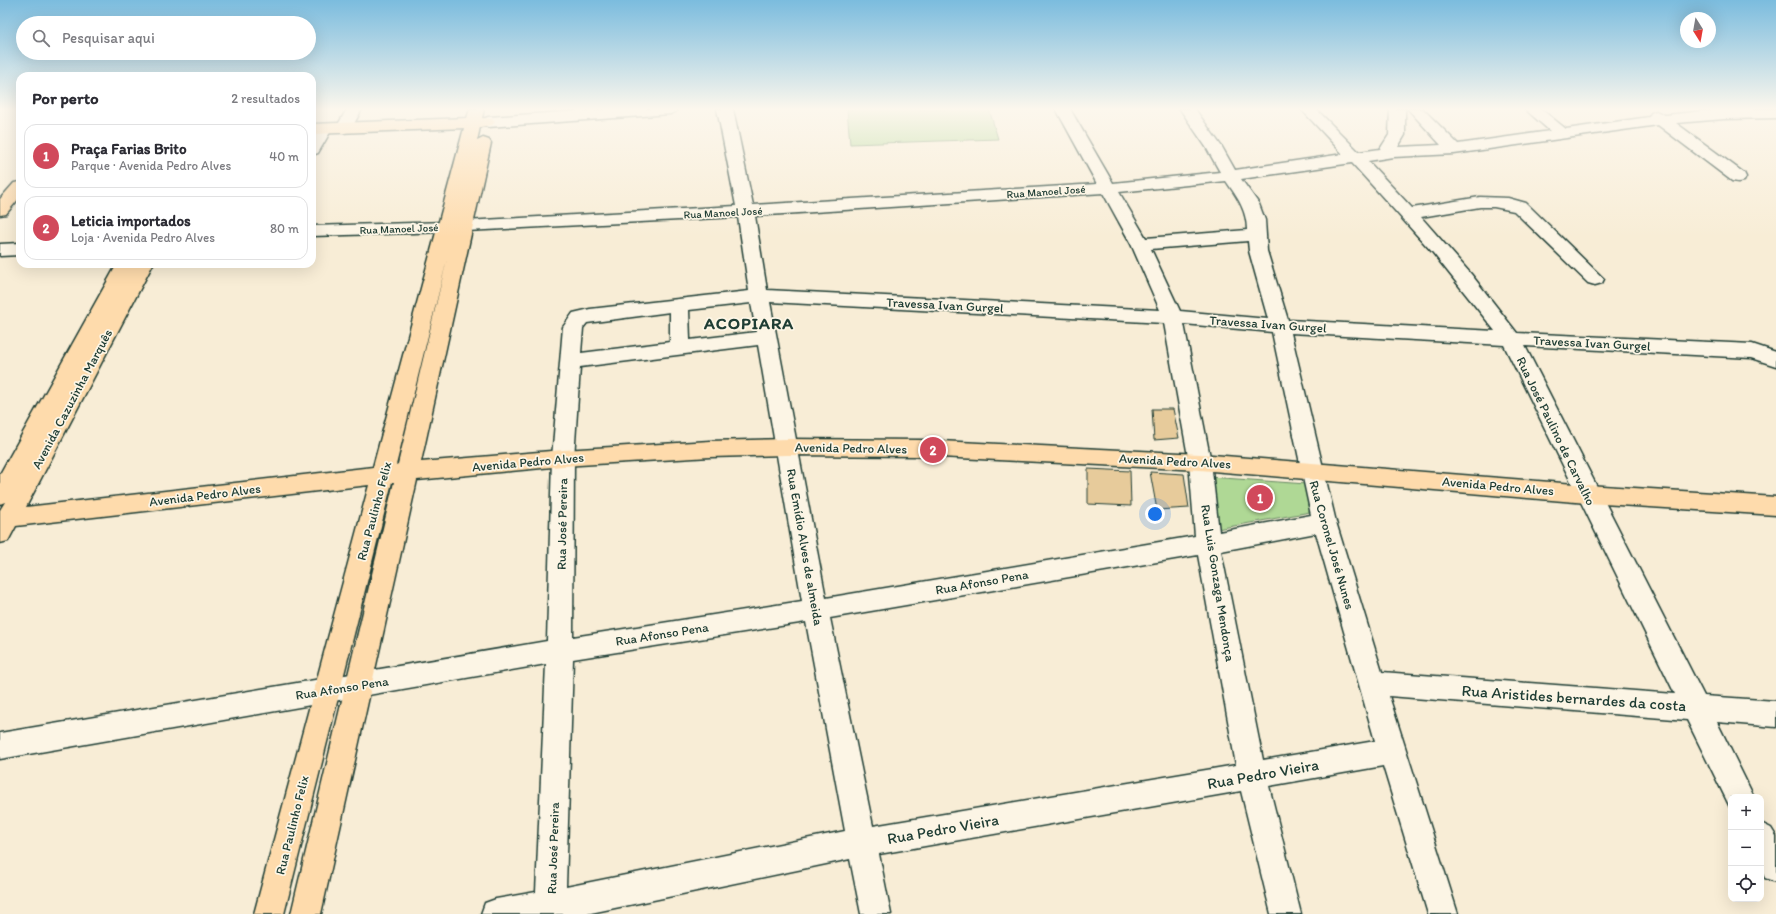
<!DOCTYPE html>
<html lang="pt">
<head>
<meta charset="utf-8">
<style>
	:root { --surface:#fff; --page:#f7f7f7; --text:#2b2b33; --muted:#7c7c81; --line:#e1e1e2; --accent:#d1495b }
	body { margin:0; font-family:Itim,sans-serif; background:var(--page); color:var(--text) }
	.controls { position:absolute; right:12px; bottom:12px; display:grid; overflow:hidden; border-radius:8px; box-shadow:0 4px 16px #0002 }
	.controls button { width:36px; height:36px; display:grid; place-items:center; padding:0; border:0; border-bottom:1px solid var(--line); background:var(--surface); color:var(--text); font:20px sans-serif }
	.compass { position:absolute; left:1680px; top:12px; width:36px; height:36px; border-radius:50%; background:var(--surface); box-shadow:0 4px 16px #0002; rotate:169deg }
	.you { position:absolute; left:1155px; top:514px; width:14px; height:14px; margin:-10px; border:3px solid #fff; border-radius:50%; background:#1a73e8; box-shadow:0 0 0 6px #1a73e833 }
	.badge { display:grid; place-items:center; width:26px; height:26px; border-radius:50%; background:var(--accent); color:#fff; font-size:13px; font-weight:700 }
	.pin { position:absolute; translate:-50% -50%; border:2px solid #fff; box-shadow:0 1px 4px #0006 }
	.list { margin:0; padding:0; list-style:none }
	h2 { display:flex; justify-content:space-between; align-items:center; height:52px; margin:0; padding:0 16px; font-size:17px }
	h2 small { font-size:13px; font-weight:400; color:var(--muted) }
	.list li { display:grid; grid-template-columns:26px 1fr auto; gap:12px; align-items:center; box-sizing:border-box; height:64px; margin:0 8px 8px; padding:0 8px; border:1px solid var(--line); border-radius:12px }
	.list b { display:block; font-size:15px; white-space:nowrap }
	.list p { margin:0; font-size:13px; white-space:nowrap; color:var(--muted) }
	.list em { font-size:13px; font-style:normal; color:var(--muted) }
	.icon { flex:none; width:22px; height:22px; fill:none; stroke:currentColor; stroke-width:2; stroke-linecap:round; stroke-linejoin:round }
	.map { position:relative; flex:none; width:1776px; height:914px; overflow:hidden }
	.search { position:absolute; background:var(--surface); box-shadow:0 4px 16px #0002; left:16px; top:16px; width:300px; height:44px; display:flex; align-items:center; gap:10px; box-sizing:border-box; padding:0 14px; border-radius:22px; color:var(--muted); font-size:15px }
	.panel { position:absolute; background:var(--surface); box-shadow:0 4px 16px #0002; left:16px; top:72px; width:300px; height:196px; border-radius:12px }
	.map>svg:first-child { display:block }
</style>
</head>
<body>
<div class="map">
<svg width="1776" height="914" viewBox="0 0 1776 914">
	<rect width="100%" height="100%" fill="#f8edd6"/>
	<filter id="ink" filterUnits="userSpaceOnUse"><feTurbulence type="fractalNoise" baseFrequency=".025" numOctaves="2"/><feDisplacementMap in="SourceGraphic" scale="8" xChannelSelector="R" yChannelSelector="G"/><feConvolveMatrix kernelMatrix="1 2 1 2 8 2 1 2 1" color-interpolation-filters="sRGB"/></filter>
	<g filter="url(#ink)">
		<g fill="#afd895" stroke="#678a64">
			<path d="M847,109H989L998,139L850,144Z"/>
			<path d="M1209,477L1306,484L1310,512L1217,529Z"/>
		</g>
		<g fill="#e7cb9b" stroke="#1f3d34">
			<path d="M1152,409H1173L1179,438L1154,440Z"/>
			<path d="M1088,469L1130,471L1131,506L1088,504Z"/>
			<path d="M1150,472L1184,474L1189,508L1157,510Z"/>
		</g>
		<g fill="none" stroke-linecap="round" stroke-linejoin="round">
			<g stroke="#1f3d34" stroke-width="3">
				<g id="minor">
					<path d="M347,109H362L350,131L344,133L338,131L336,128Z"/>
					<path d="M609,109H678L675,112L670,114L488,127L483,125L480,122L483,119L488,117Z"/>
					<path d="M717,109H733L753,205L1097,184L1056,109H1070L1113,183L1220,172L1206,147L1180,109H1195L1222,147L1235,170L1343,154L1301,109H1316L1359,152L1380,149L1389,135L1390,109H1405V135L1398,147L1441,145L1408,109H1423L1458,144L1550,131L1525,109H1541L1566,129L1649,117L1651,113L1656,111L1665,115L1724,109H1776V118L1724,119L1676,123L1744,173L1746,177L1744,181L1738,182L1732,181L1658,125L1454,154L1393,157L1368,161L1412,208L1480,197L1508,198L1526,203L1604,279L1602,283L1595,285L1588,283L1514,211L1494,207H1480L1421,217L1471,274L1517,333L1752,344L1776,352V366L1751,358L1525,346L1704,696L1776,701V727L1717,722L1754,797H1731L1730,807L1687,720L1389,696L1458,914H1428L1383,766L1269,786L1301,914H1271L1241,791L879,854L891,914H861L850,859L586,914H481L485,903L496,899L536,892L546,664L0,759V733L547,641L552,458L563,327L573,313L590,309L749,291L738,217L447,232L312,236V226L447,222L736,206ZM1352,163L1433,253L1495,331L1288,320L1267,251L1265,220L1259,204L1241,179ZM1226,181C1237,197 1247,210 1247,230L1146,238L1119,192ZM1103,193L1131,244L1160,310L767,290L755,216ZM1248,241L1249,251L1268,319L1180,311L1151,249ZM770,302L1164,323L1189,462L1195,536L826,598ZM751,303L756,332L690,340L689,310ZM670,312V342L581,353L583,328L587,323ZM1184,324L1272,332L1311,515L1219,532L1211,462ZM1291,333L1504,345L1675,694L1382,672L1336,522ZM758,345L802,601L573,637L574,458L580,367ZM1316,533L1375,741L1263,760L1221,551ZM1198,555L1236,765L873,826L830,618ZM806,622L845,831L566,887L573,659Z"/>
					<path d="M324,124L330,126L332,129L318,153L312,155V136L318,126Z"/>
					<path d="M20,243V255L0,256V244Z"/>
					<path d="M1761,823L1771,828L1776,836V882L1765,878L1761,869Z"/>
				</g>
			</g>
			<g stroke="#1f3d34" stroke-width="3">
				<g id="major">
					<path d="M470,109H484L482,118L492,119L495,122L492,125L480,127L477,141L483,138L489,140L491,143L421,462L563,450L710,441L787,439L920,440L1200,454L1587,485L1776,497V515L1587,503L1200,470L920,456L787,455L710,457L563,466L417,480L321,914H291L394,482H392L284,914H254L369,485L16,526L8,541L0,543V510L5,502L0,504V474L117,264H153L26,507L373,467L464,128L312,134V124L467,118ZM447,259L398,464L396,465Z"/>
					<path d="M20,182V197L6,214L0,215V199L14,183Z"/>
				</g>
			</g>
			<use href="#minor" fill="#fcf5e5" fill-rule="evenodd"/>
			<use href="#major" fill="#fedbac" fill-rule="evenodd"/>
		</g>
	</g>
	<linearGradient id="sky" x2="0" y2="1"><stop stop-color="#7bbcde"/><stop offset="0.46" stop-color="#fcf7ed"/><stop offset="1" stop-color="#fcf7ed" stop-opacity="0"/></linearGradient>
	<rect width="1776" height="237" fill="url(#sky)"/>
	<g text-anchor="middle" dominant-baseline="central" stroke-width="3.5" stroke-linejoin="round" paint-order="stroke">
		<g font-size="11" fill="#1f3d34" stroke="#fcf5e5">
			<text transform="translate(1046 192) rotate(-4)">Rua Manoel José</text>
			<text transform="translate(723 213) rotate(-3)">Rua Manoel José</text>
			<text transform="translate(399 229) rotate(-2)">Rua Manoel José</text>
		</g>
		<g font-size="13" fill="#1f3d34" stroke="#fcf5e5">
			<text transform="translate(945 305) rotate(3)">Travessa Ivan Gurgel</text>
			<text transform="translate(1268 324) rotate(4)">Travessa Ivan Gurgel</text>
			<text transform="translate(1592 343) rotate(3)">Travessa Ivan Gurgel</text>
			<text transform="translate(72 399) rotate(-62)">Avenida Cazuzinha Marquês</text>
			<text transform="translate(1556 431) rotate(64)">Rua José Paulino de Carvalho</text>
			<text transform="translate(851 448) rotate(1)">Avenida Pedro Alves</text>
			<text transform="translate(1175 461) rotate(3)">Avenida Pedro Alves</text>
			<text transform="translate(528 462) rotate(-5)">Avenida Pedro Alves</text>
			<text transform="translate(1498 486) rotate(5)">Avenida Pedro Alves</text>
			<text transform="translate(205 495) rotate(-7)">Avenida Pedro Alves</text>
			<text transform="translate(374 511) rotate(-75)">Rua Paulinho Felix</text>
			<text transform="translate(562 524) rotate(-89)">Rua José Pereira</text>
			<text transform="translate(1332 545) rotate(74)">Rua Coronel José Nunes</text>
			<text transform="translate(805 547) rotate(80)">Rua Emídio Alves de almeida</text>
			<text transform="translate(982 582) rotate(-10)">Rua Afonso Pena</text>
			<text transform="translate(1218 583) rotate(81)">Rua Luis Gonzaga Mendonça</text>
			<text transform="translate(662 634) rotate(-9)">Rua Afonso Pena</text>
			<text transform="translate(342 688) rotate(-9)">Rua Afonso Pena</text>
			<text transform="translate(292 825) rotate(-76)">Rua Paulinho Felix</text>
			<text transform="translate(553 848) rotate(-88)">Rua José Pereira</text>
		</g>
		<g font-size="16" fill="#1f3d34" stroke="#fcf5e5">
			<text transform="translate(1574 698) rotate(4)">Rua Aristides bernardes da costa</text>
			<text transform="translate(1263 774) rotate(-10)">Rua Pedro Vieira</text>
			<text transform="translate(943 829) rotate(-10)">Rua Pedro Vieira</text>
		</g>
		<g font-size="17" font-weight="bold" letter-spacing="1" fill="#1f3d34" stroke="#fcf5e5">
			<text x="749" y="323">ACOPIARA</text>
		</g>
	</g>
</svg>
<div class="controls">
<button>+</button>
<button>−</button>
<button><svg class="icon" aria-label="locate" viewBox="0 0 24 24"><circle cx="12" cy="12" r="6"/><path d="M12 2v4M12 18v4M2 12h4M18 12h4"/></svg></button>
</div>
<svg class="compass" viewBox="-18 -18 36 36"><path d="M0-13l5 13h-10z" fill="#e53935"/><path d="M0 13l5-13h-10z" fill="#7c7c81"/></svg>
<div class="you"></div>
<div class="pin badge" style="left:1260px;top:498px">1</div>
<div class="pin badge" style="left:933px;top:450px">2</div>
<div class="search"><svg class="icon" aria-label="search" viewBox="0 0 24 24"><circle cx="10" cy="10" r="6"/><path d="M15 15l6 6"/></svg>Pesquisar aqui</div>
<section class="panel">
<h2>Por perto<small>2 resultados</small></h2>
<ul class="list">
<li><span class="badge">1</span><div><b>Praça Farias Brito</b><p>Parque · Avenida Pedro Alves</p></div><em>40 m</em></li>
<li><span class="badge">2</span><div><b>Leticia importados</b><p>Loja · Avenida Pedro Alves</p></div><em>80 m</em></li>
</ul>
</section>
</div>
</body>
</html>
